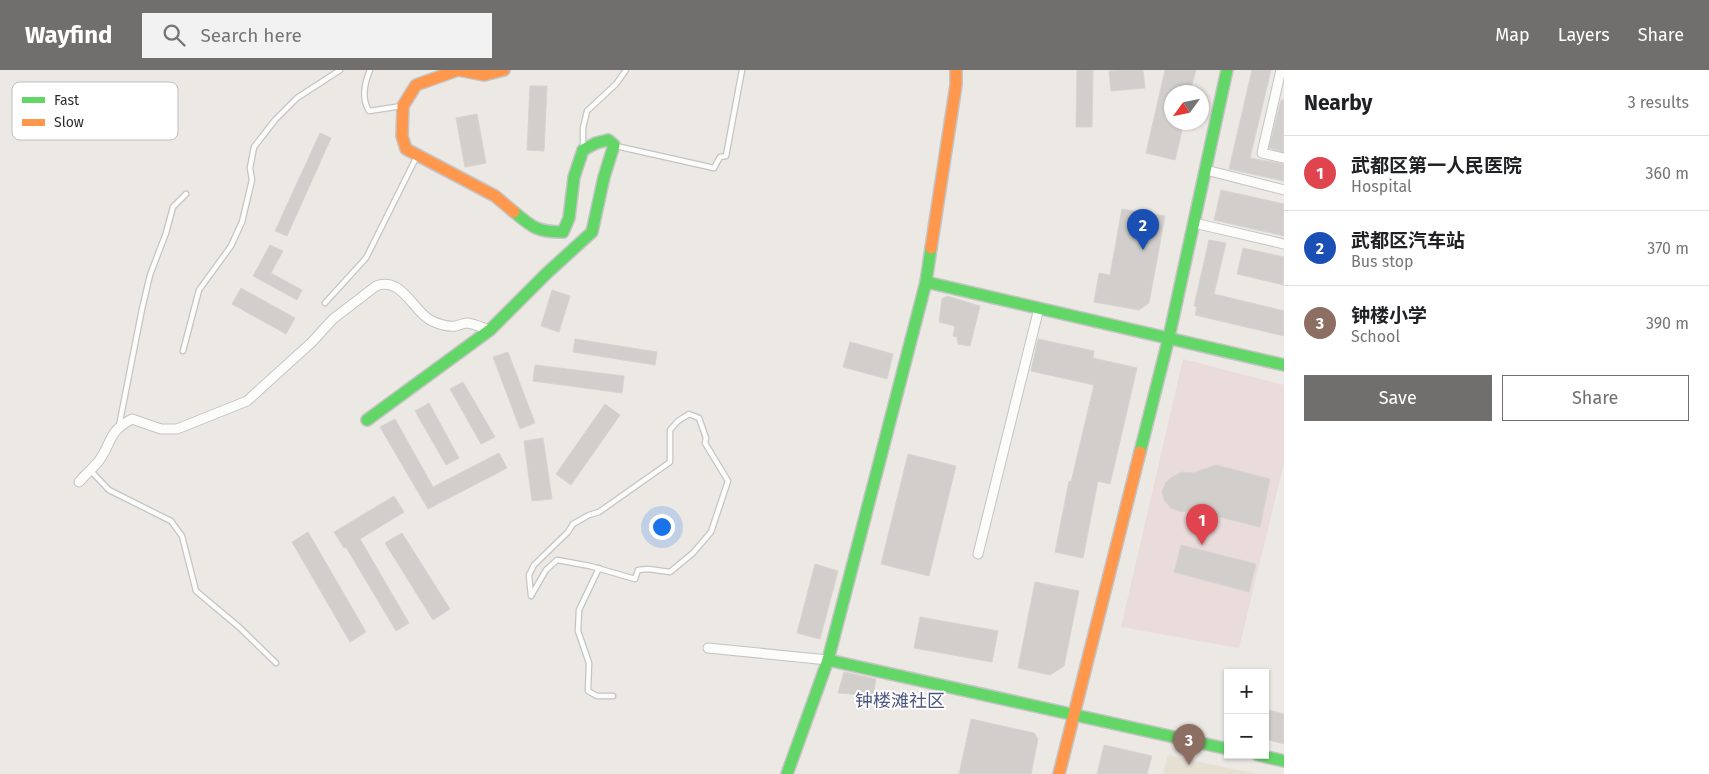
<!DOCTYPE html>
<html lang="en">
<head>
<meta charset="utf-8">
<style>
	:root { --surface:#fff; --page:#f2f2f2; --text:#202124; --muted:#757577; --line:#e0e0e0; --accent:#706f6e }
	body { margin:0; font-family:"Fira Sans","Noto Sans SC",sans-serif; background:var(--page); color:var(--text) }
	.controls { position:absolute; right:15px; bottom:15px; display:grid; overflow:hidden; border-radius:0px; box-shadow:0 1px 4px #0004 }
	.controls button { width:45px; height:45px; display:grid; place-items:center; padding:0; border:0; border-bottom:1px solid var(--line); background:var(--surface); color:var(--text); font:25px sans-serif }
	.compass { position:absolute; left:1164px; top:15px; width:45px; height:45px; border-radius:50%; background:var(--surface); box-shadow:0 1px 4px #0004; rotate:237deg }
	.you { position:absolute; left:661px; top:456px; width:18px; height:18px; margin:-12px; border:4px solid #fff; border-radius:50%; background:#1a73e8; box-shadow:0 0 0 8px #1a73e833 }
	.badge { display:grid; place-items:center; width:32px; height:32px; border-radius:50%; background:var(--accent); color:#fff; font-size:16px; font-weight:700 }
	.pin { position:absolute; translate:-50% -41px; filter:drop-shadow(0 1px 2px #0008) }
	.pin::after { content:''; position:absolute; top:26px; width:18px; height:15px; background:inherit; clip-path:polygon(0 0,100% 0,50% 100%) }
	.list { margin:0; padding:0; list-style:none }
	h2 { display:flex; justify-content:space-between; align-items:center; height:65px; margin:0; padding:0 20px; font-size:21px }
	h2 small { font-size:16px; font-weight:400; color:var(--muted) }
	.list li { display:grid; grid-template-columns:32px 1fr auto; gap:15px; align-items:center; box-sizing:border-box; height:75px; padding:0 20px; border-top:1px solid var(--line) }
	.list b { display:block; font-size:19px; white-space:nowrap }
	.list p { margin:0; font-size:16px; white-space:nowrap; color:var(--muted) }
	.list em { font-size:16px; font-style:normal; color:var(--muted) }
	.actions { display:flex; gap:10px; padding:15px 20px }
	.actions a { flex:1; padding:11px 0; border:1px solid var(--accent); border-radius:0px; text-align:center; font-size:18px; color:var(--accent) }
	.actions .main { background:var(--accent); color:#fff }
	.icon { flex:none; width:28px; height:28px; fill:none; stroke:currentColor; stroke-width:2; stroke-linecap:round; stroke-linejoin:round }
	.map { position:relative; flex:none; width:1284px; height:704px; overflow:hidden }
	header { display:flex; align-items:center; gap:30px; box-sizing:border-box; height:70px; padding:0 25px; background:var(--accent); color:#fff }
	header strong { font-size:24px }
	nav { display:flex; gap:28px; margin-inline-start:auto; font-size:18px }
	.search { width:350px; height:45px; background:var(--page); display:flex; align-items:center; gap:12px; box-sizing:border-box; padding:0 18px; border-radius:0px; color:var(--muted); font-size:19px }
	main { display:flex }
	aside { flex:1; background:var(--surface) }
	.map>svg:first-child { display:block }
</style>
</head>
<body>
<header>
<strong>Wayfind</strong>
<div class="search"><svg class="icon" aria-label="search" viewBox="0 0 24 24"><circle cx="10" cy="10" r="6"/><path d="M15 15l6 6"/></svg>Search here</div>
<nav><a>Map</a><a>Layers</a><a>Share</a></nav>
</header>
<main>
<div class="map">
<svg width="1284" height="704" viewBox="0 0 1284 704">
	<rect width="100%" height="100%" fill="#ece8e4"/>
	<path fill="#e6e0d3" d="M1168,685L1256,704H1163Z"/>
	<path fill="#e9dcdb" d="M1183,289L1284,315V393L1239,578L1121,557Z"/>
	<g fill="#d1cecb" stroke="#d7d4d0">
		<path d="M1077,0H1093L1092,57H1076Z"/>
		<path d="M1143,0L1145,18L1111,21L1109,1Z"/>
		<path d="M1165,0H1196L1190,22H1172V52H1184L1175,90L1146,83Z"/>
		<path d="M1252,0H1271L1250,88L1284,94V111L1229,99Z"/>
		<path d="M530,16H547L544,81L527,80Z"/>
		<path d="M1281,30H1284V82L1269,78Z"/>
		<path d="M477,44L486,93L465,97L456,48Z"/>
		<path d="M320,63L331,68L287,166L275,161Z"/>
		<path d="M1221,120L1284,134V166L1214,150Z"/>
		<path d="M1122,139L1165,146L1149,233L1139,240L1094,232L1099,203L1110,205Z"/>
		<path d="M1209,170L1226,173L1214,224L1284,241V266L1195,245L1197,237L1194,236Z"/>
		<path d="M270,175L283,181L271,203L302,220L297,230L253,206Z"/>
		<path d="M1243,178L1284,187V215L1237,204Z"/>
		<path d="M241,218L295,248L286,264L232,234Z"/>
		<path d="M552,220L570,226L559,262L541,256Z"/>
		<path d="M947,226L980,236L970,276L958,274L957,267L953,266L955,256L939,252L942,229Z"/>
		<path d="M575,269L657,282L655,295L573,282Z"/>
		<path d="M1038,269L1094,281L1093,288L1137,298L1110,414L1098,411L1083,488L1055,482L1069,411L1071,412L1094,315L1031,301Z"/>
		<path d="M850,272L893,284L887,309L843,297Z"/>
		<path d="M508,282L535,353L520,359L493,287Z"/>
		<path d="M535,295L624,306L622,323L533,311Z"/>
		<path d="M463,312L495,367L481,374L450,319Z"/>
		<path d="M429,333L459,388L446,395L415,341Z"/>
		<path d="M605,334L620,345L571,415L556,404Z"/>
		<path d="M395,349L433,417L499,383L507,398L428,439L380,357Z"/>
		<path d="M543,368L552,429L532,431L524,371Z"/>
		<path d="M908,384L956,396L929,506L881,494Z"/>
		<path d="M1216,395L1270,409L1260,457L1191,440L1182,442L1171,438L1164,430L1162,421L1166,412L1172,407L1182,402L1193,403Z"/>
		<path d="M394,426L404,442L360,469L409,553L396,561L346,477L344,478L334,462Z"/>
		<path d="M308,462L366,562L350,572L292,472Z"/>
		<path d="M402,463L450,539L433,550L385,473Z"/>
		<path d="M1181,475L1256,494L1249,522L1174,502Z"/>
		<path d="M815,494L838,501L820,569L797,563Z"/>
		<path d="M1035,512L1079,521L1064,596L1050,605L1018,598Z"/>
		<path d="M920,547L998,561L992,592L914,578Z"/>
		<path d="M844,602L876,609L873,626L838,623Z"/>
		<path d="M1265,639L1284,644V674L1265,669Z"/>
		<path d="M971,649L1034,663L1038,669L1031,704H959Z"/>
		<path d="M1104,675L1152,686L1147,704H1097Z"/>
	</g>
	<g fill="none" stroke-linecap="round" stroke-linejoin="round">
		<g stroke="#c5c4c5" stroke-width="7">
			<g id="lane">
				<path d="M370,0C364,14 361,28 369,41L402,36"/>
				<path d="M616,76L714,98L720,87L726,86L742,0"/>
				<path d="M583,78V58L587,41L616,14L626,0"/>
				<path d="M325,233L366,188L417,86"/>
				<path d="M183,281L199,220L231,176L242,152L252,110L250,98L254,77L275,50L297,28L340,0"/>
				<path d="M689,344L699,348L706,368L705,373L728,411L711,462L693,483L670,502L648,499L638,500L635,509L590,496L557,490L546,500L531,526L529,505L534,495L568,462L573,454L589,445L599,442L670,392V360L678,351Z"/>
				<path d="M119,356L142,239L150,205L166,163L173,137L186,124"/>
				<path d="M90,400L109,420L171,451L182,466L196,521L239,557L276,593"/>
				<path d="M599,498L579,540L578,561L589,593L588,621L597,626H613"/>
			</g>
		</g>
		<g stroke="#c5c4c5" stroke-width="11">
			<g id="street">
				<path d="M1281,0L1262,83L1284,88"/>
				<path d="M1206,100L1284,120"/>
				<path d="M1194,153L1284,174"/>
				<path d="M79,412C85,405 92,399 98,392C113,372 107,362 132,349L161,359H177L247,331L312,272L333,249L376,216C401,206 412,239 430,250C438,254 448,257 456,256C460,255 464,253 467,253C475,254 483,258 490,260"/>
				<path d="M978,484L1039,238"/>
				<path d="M708,578L828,590"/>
			</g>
		</g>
		<g stroke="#c5c4c5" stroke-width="14">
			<g id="fast">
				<path d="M926,212L1284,295"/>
				<path d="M367,350L490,260L547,203L592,162L604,107L614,75L608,70L596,73L583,80L574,107L569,148L563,162C538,162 533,158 514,142"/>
				<path d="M1140,382L1169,267L1227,0"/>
				<path d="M828,590L1228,679"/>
				<path d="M1258,685L1284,691"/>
				<path d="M787,704L828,590L926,212L931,178"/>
			</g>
		</g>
		<g stroke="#c5c4c5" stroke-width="14">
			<g id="slow">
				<path d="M504,0L484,5L458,0L416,15L403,36L402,66L406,79L495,126L514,142"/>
				<path d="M931,178L956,15V0"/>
				<path d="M1059,704L1140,382"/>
			</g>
		</g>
		<use href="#lane" stroke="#fcfcfb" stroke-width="4.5"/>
		<use href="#street" stroke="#fcfcfb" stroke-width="9"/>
		<use href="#fast" stroke="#63d668" stroke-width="11"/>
		<use href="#slow" stroke="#ff974d" stroke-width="11"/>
	</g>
	<g text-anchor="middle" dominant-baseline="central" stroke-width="4" stroke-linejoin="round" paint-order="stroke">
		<g font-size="18" fill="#4d5680" stroke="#fff">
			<text x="900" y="631">钟楼滩社区</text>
		</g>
	</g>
	<rect x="12" y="12" width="166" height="58" rx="8" fill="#fff" stroke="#c0c0c0" stroke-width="1"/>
	<rect x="22" y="27" width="23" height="6" fill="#63d668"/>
	<rect x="22" y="49" width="23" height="7" fill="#ff974d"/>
	<g font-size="14" fill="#2e2e2e">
		<text x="54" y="35">Fast</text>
		<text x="54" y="57">Slow</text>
	</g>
</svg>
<div class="controls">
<button>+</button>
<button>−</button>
</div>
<svg class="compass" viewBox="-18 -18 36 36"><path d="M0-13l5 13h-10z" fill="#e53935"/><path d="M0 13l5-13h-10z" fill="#757577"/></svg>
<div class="you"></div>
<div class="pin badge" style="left:1202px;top:475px;background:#e0444e">1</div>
<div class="pin badge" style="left:1143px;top:180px;background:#1a4fb4">2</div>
<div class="pin badge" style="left:1189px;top:695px;background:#8d6e63">3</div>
</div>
<aside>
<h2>Nearby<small>3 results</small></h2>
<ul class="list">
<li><span class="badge" style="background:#e0444e">1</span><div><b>武都区第一人民医院</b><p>Hospital</p></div><em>360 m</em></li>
<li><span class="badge" style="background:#1a4fb4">2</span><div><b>武都区汽车站</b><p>Bus stop</p></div><em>370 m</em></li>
<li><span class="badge" style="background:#8d6e63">3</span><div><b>钟楼小学</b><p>School</p></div><em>390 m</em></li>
</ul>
<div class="actions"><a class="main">Save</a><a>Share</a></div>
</aside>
</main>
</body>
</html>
